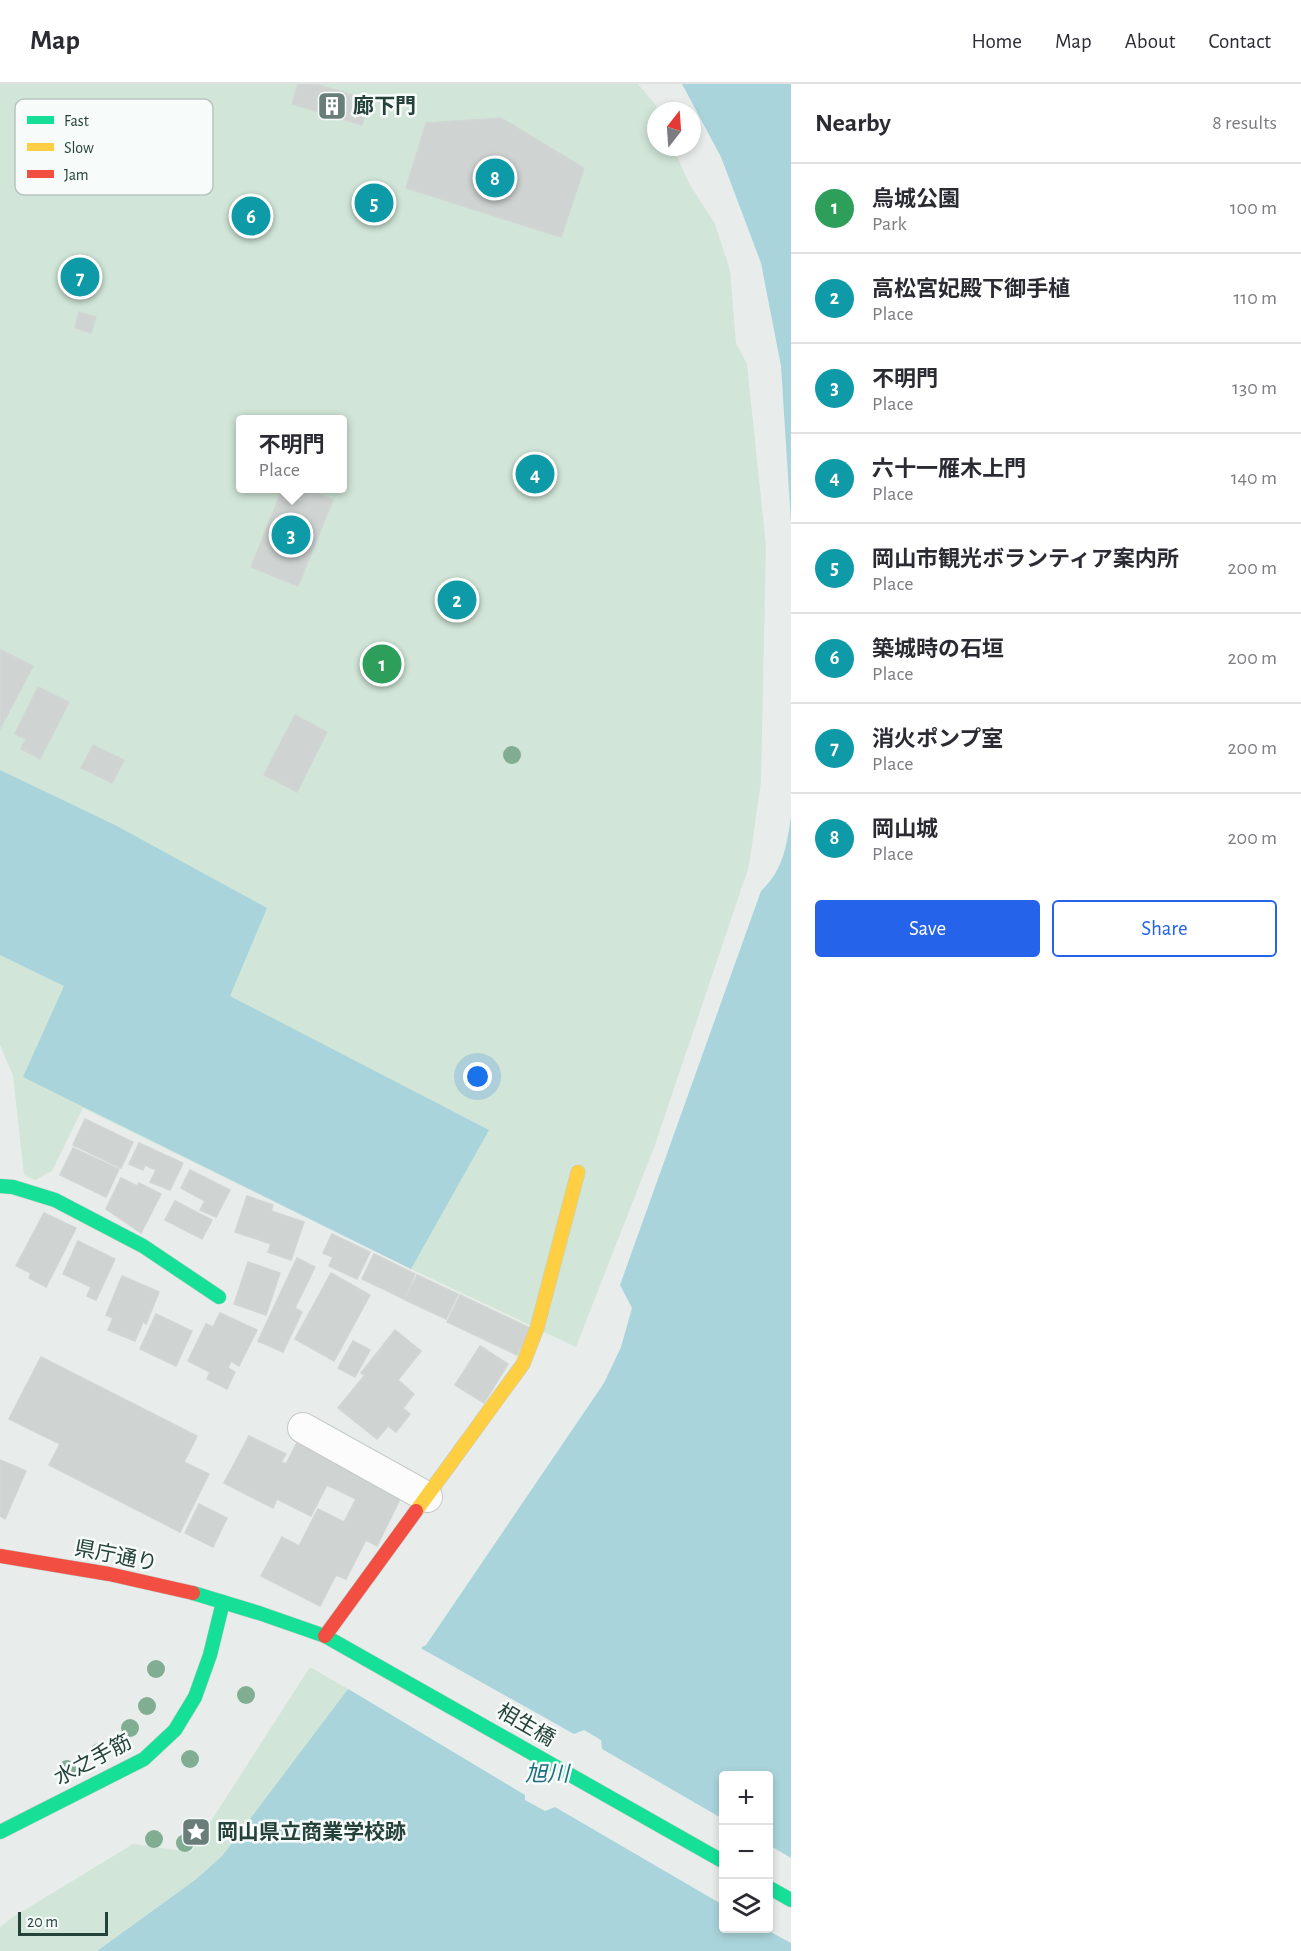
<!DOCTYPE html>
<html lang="en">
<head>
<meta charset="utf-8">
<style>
	:root { --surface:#fff; --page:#f2f2f3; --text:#2b2b33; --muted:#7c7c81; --line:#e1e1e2; --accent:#2563eb }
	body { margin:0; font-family:"Alegreya Sans","Noto Sans JP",sans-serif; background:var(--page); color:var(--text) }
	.controls { position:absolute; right:18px; bottom:18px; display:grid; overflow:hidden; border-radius:6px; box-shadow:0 3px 9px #0003 }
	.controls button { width:54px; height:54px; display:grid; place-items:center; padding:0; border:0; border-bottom:2px solid var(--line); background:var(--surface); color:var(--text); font:30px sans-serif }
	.compass { position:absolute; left:647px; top:18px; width:54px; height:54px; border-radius:50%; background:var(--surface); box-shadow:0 3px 9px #0003; rotate:17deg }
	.scale { position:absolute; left:18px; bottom:15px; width:90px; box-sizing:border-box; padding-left:6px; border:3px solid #24423a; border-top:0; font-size:16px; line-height:21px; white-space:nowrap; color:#24423a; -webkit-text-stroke:4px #f7fbf9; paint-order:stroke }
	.you { position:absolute; left:478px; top:993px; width:21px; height:21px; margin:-15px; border:4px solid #fff; border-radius:50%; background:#1a73e8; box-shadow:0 0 0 9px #1a73e833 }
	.badge { display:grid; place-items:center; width:39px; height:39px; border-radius:50%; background:var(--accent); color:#fff; font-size:20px; font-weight:700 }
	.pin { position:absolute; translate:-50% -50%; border:3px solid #fff; box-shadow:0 2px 6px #0006 }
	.popup { position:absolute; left:236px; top:331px; width:111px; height:78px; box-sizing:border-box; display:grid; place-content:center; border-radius:6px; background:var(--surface); filter:drop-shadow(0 2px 4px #0005); font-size:20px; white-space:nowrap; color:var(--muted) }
	.popup b { font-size:22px; color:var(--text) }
	.popup::after { content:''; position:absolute; left:50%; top:100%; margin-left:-12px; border:12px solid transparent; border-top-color:var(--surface) }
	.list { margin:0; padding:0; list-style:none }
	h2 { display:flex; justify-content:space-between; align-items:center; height:78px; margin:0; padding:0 24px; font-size:26px }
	h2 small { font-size:20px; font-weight:400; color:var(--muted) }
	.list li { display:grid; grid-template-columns:39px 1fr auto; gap:18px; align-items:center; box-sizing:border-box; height:90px; padding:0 24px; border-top:2px solid var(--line) }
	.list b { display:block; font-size:22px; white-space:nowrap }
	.list p { margin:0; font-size:20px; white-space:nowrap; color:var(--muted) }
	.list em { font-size:20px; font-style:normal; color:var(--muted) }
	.actions { display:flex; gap:12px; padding:18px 24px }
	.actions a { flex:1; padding:14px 0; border:2px solid var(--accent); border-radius:6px; text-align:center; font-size:21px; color:var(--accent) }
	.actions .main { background:var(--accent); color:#fff }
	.icon { flex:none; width:33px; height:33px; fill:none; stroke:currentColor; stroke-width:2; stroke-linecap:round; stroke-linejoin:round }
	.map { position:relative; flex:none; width:791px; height:1867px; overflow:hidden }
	header { display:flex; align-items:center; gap:36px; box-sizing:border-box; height:84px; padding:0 30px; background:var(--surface); border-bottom:2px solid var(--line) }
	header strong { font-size:28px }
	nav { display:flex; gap:33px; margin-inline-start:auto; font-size:21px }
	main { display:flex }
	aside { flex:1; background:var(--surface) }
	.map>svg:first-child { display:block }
</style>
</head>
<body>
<header>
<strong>Map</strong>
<nav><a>Home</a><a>Map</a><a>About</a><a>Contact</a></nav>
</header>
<main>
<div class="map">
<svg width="791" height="1867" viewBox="0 0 791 1867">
	<rect width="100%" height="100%" fill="#e8edeb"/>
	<g fill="#d1e6d8" fill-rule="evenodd">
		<path d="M0,0H638L655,20L658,27H656V63H673L689,99L715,140L730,186L736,259L747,280L766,462L761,698L749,782L655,1061L576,1263L411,1185L83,1024L52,1087L35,1096L24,1091L13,992L0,961ZM240,336H342V404H240Z"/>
		<path d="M310,1583L348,1605L222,1772L195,1796L97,1867H0V1843L13,1833L133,1760L191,1768Z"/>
	</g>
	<g fill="#a9d4db" fill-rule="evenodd">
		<path d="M682,0H791V439L781,282L761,179L721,73Z"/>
		<path d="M0,686L115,741L267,824L230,912L489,1046L411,1185L23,993L64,902L0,871Z"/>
		<path d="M791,732V1867H97L195,1796L222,1772L348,1605L426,1561L604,1299L621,1263L632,1224L620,1201L761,807C783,787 787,761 791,732ZM724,1692H768V1844H724Z"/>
	</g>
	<g fill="#e8edeb">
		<path d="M417,1562L574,1650L584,1646L601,1656L602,1665L723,1735V1821L555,1723L545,1727L525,1716V1711L345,1603Z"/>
		<path d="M769,1761L791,1774V1859L765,1845L768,1844Z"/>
	</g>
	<g fill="#cfd4d2" stroke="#d1d6d4" stroke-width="1.5">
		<path d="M298,0H316L369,16L362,41L292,20Z"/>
		<path d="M501,34L584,84L561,153L406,104L426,39Z"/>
		<path d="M370,107L385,113L378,131L362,125Z"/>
		<path d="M79,228L96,233L91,249L75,244Z"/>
		<path d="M527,374L552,384L543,406L518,396Z"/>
		<path d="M283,404H305L333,416L298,502L251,483Z"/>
		<path d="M1,566L33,582L0,645V569Z"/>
		<path d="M38,603L69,618L40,675L21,665L26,655L15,650Z"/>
		<path d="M295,631L327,648L297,708L264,691Z"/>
		<path d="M93,661L124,676L112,699L81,684Z"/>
		<path d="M85,1035L133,1058L121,1084L73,1061Z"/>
		<path d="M139,1059L183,1079L170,1106L150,1098L156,1086L145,1081L143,1086L129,1080Z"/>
		<path d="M73,1064L119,1085L106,1113L60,1091Z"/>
		<path d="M190,1086L230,1106L216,1133L200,1126L205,1117L181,1104Z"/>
		<path d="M121,1094L137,1102L139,1099L161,1110L141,1149L106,1125Z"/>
		<path d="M247,1112L273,1121L271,1127L304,1138L291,1176L268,1168L271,1160L235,1148Z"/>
		<path d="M175,1117L212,1136L202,1155L165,1136Z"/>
		<path d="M44,1129L76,1144L46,1203L29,1194L31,1189L16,1182Z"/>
		<path d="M332,1150L370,1168L357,1195L329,1182L333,1173L323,1169Z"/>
		<path d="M78,1157L115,1175L96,1216L87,1212L91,1203L63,1190Z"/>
		<path d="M374,1170L415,1190L404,1215L362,1195Z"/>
		<path d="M297,1174L315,1183L295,1224L302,1228L283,1268L258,1257Z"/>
		<path d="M248,1178L280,1189L266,1231L234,1220Z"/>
		<path d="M331,1189L370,1211L334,1277L295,1255Z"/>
		<path d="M417,1191L458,1210L446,1235L405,1216Z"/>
		<path d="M122,1192L159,1208L146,1240L143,1238L135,1257L108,1246L113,1234L106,1231Z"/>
		<path d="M460,1211L530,1244L517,1271L447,1238Z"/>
		<path d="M220,1229L257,1246L239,1282L231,1277L228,1284L235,1288L227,1305L207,1295L210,1288L188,1277L206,1240L213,1243Z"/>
		<path d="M156,1230L192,1247L176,1282L140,1265Z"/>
		<path d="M395,1246L421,1267L398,1296L414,1310L403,1324L410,1330L396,1348L388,1342L377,1355L338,1324L365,1291L361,1289Z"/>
		<path d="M353,1257L370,1266L355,1293L338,1284Z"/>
		<path d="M480,1262L508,1280L484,1319L455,1301Z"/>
		<path d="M41,1273L197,1352L184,1378L209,1390L180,1448L49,1381L60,1360L9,1335Z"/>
		<path d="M301,1351L401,1413L377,1462L366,1456L346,1495L336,1491L320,1522L261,1492L282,1453L299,1462L318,1425L344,1438L356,1415L327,1401L311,1432L277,1415L273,1424L224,1399L249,1352L286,1370L281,1378L286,1380Z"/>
		<path d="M0,1376L26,1387L5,1435L0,1432Z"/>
		<path d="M199,1420L227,1434L213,1463L185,1449Z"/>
	</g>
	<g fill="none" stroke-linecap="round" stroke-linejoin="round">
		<g stroke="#c5cac8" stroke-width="32">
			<path id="street" d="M303,1344L427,1413"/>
		</g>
		<g stroke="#c3cbc8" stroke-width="15">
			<g id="fast">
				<path d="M0,1102L13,1103L55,1116L143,1162L219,1213"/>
				<path d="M193,1509L259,1529L325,1552L724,1778"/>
				<path d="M0,1748L144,1675L175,1646L195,1613L210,1571L223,1518"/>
				<path d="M768,1803L791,1816"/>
			</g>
		</g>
		<g stroke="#c3cbc8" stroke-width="15">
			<path id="slow" d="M416,1427L523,1280L537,1244L578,1088"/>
		</g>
		<g stroke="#c3cbc8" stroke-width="15">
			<g id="jam">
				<path d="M0,1472L109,1490L193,1509"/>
				<path d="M325,1552L416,1427"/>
			</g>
		</g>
		<use href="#street" stroke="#fcfcfc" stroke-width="30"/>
		<use href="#fast" stroke="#16e098" stroke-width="14"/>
		<use href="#slow" stroke="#ffcf43" stroke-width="14"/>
		<use href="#jam" stroke="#f24e42" stroke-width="14"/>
	</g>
	<g fill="#81ae93">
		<circle cx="512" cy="671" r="9"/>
		<circle cx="156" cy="1585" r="9"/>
		<circle cx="246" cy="1611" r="9"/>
		<circle cx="147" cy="1622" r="9"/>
		<circle cx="130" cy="1644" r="9"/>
		<circle cx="99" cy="1668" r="9"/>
		<circle cx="190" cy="1675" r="9"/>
		<circle cx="67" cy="1685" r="9"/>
		<circle cx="154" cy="1755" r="9"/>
		<circle cx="185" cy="1759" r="9"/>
	</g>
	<defs>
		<g id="building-square" transform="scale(1.5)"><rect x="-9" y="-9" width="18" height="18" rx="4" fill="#697e78" stroke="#f7fbf9"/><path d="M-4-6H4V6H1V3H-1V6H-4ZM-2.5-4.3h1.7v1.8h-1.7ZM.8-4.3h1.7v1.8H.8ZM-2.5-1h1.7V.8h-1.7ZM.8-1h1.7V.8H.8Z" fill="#fff"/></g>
		<g id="sight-square" transform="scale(1.5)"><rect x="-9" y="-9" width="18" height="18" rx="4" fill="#697e78" stroke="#f7fbf9"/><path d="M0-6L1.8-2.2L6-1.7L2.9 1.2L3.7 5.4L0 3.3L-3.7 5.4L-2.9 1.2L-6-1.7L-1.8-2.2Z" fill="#fff"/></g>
	</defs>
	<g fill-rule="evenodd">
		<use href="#building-square" x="332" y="22"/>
		<use href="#sight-square" x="196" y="1748"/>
	</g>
	<g text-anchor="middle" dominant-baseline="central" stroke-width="5" stroke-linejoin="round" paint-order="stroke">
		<g font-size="21" font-weight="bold" fill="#24423a" stroke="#f7fbf9" text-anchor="start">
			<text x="353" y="22">廊下門</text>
			<text x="217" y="1748">岡山県立商業学校跡</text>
		</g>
		<g font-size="21" fill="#24423a" stroke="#f7fbf9">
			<text transform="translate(116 1472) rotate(11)">県庁通り</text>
			<text transform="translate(526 1641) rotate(30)">相生橋</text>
			<text transform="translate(93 1676) rotate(-28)">水之手筋</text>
		</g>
		<g font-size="22" font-style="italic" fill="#1c6f80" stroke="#f7fbf9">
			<text x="547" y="1690">旭川</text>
		</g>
	</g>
	<rect x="15" y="15" width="198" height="96" rx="9" fill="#f7fbf9" stroke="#b8c4c0" stroke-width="1.5"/>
	<rect x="27" y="32" width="27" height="8" fill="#16e098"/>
	<rect x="27" y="59" width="27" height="8" fill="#ffcf43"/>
	<rect x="27" y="86" width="27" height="8" fill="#f24e42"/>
	<g font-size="16" fill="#24423a">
		<text x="64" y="42">Fast</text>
		<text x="64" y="69">Slow</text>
		<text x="64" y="96">Jam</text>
	</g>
</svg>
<div class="controls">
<button>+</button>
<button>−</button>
<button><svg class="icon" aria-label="layers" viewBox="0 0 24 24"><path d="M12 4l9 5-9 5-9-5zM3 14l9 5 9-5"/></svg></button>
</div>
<svg class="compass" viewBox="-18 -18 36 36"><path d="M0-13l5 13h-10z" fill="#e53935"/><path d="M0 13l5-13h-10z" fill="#7c7c81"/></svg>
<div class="scale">20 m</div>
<div class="you"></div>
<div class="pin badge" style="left:382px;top:580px;background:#2e9e5b">1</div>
<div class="pin badge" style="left:457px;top:516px;background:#0f9aa8">2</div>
<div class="pin badge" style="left:291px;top:451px;background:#0f9aa8">3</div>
<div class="popup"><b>不明門</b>Place</div>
<div class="pin badge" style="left:535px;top:390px;background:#0f9aa8">4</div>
<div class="pin badge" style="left:374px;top:119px;background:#0f9aa8">5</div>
<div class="pin badge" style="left:251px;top:132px;background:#0f9aa8">6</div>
<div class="pin badge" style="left:80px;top:193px;background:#0f9aa8">7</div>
<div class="pin badge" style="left:495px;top:94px;background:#0f9aa8">8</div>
</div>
<aside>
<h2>Nearby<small>8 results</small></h2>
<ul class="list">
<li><span class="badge" style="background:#2e9e5b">1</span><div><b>烏城公園</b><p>Park</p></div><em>100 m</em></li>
<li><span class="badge" style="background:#0f9aa8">2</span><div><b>高松宮妃殿下御手植</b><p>Place</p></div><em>110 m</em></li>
<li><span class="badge" style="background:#0f9aa8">3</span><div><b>不明門</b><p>Place</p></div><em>130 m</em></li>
<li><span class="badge" style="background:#0f9aa8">4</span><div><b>六十一雁木上門</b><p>Place</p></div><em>140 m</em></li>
<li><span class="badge" style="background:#0f9aa8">5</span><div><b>岡山市観光ボランティア案内所</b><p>Place</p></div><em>200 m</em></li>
<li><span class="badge" style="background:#0f9aa8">6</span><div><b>築城時の石垣</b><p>Place</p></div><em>200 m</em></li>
<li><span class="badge" style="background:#0f9aa8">7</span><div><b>消火ポンプ室</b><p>Place</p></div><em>200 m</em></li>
<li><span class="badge" style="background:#0f9aa8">8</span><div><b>岡山城</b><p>Place</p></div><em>200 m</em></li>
</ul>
<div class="actions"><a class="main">Save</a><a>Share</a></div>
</aside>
</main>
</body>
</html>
